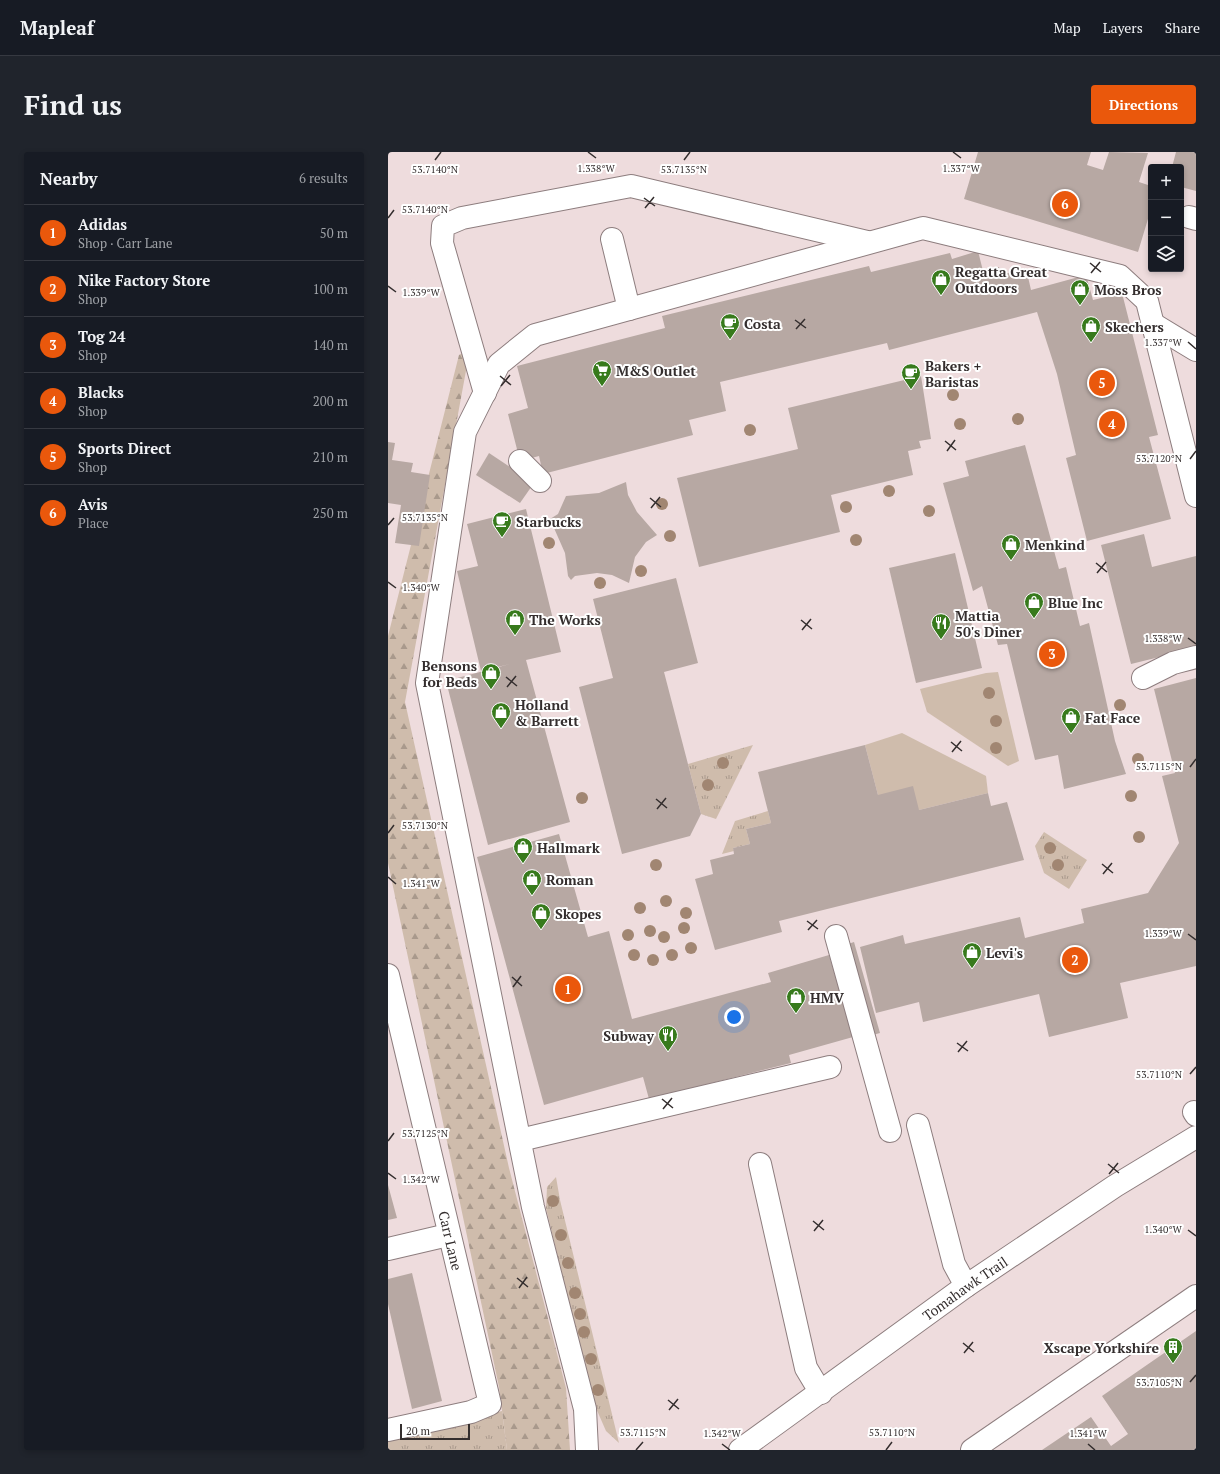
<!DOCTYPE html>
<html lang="en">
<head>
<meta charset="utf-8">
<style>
	:root { --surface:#171b24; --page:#20242c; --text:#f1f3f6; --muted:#9ea1a6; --line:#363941; --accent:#ea580c }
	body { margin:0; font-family:"PT Serif",serif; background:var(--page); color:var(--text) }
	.controls { position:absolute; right:12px; top:12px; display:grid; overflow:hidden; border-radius:4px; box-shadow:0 2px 6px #0003 }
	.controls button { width:36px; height:36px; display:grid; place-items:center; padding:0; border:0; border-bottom:1px solid var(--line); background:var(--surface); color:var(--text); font:20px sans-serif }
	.scale { position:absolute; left:12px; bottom:10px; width:70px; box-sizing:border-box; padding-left:4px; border:2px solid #342e2e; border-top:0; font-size:11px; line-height:14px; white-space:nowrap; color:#342e2e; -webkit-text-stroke:3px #fff; paint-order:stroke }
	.you { position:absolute; left:346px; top:865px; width:14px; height:14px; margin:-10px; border:3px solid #fff; border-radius:50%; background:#1a73e8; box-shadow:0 0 0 6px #1a73e833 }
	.badge { display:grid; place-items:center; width:26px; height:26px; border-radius:50%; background:var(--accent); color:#fff; font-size:13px; font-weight:700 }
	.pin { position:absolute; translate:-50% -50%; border:2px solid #fff; box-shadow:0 1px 4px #0006 }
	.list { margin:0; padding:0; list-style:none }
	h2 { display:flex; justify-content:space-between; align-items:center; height:52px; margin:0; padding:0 16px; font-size:17px }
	h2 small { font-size:13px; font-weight:400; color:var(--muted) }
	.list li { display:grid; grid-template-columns:26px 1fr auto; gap:12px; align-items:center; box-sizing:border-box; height:56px; padding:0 16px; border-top:1px solid var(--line) }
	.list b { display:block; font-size:15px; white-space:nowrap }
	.list p { margin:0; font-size:13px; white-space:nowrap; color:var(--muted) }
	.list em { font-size:13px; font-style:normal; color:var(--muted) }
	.icon { flex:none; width:22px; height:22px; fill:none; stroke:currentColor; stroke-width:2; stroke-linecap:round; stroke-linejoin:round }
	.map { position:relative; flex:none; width:808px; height:1298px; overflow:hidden; border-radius:4px }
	header { display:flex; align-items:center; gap:24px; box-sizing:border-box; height:56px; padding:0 20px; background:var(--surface); border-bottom:1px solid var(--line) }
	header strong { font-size:19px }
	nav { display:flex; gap:22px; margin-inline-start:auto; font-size:14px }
	.intro { display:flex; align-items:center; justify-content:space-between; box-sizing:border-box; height:96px; padding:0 24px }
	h1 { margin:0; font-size:28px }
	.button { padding:10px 18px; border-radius:4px; background:var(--accent); color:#fff; font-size:14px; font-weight:700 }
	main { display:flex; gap:24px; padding:0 24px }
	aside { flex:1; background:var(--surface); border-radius:4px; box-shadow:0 2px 6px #0003 }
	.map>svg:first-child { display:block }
</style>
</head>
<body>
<header>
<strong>Mapleaf</strong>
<nav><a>Map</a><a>Layers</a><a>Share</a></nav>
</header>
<div class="intro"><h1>Find us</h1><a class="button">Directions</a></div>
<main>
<aside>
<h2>Nearby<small>6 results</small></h2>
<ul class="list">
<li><span class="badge">1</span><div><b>Adidas</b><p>Shop · Carr Lane</p></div><em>50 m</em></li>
<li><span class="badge">2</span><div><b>Nike Factory Store</b><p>Shop</p></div><em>100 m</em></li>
<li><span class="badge">3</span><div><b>Tog 24</b><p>Shop</p></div><em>140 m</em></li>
<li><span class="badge">4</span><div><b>Blacks</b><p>Shop</p></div><em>200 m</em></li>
<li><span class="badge">5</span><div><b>Sports Direct</b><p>Shop</p></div><em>210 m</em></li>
<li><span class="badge">6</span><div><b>Avis</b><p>Place</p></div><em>250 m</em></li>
</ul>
</aside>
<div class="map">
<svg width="808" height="1298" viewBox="0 0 808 1298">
	<defs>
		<pattern id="grass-tufts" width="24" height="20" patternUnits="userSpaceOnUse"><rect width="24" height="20" fill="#cfbcac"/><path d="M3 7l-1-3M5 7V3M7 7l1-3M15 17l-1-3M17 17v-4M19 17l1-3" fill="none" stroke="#a9998c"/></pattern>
		<pattern id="forest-firs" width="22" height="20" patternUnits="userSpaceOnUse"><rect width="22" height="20" fill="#cfbcac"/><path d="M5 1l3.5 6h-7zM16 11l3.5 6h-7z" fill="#a9998c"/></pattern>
	</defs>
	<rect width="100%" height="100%" fill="#eedcdd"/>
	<g fill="url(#grass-tufts)">
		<path d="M365,593L328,667L313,662L300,612Z"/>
		<path d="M380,659L383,671L358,677L362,692L345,696L346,699L334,702L347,669Z"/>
		<path d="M656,680L699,708L681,737L656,721L647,694Z"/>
		<path d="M168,1025L172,1048L231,1291L218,1279L204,1247L158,1056L159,1035Z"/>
		<path d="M114,1259L119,1298H0V1287Z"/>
	</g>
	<path fill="url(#forest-firs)" d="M82,197L17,550L121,1016L178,1236L182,1298H119L111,1235L0,711V484L71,203Z"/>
	<g fill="#cfbcac">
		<path d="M610,520L631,609L620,614L539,560L532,537L598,521Z"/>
		<path d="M514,581L598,624L600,641L531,658L490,643L477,593Z"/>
	</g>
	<g fill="#b7a8a3">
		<path d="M590,0H703L699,13L715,18L721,0L760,1L751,30L763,34V57L750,100L576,47Z"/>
		<path d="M788,0H808V39L793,35V15H784Z"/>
		<path d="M590,99L595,119L611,115L613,123L638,116L643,138L698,123L705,148L734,141L770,283L761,285L783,367L699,389L678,306L688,303L669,222L649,160L501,198L499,191L332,230L338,259L301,268L305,283L155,322L151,304L132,309L120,262L140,256L129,214L277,176L274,164L481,114L483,120L562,101L564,107Z"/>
		<path d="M533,224L543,287L531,289L533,296L520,299L525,323L443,343L452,380L311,415L289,326L410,297L400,256Z"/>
		<path d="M0,290L7,291L4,308L25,311L23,320L42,323L31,394L7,391L13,353L0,351Z"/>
		<path d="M637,293L671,417L678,415L692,474L701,471L727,589L738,622L676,637L670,603L647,608L619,492L610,493L594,434L585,439L555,331L581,324L577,309Z"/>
		<path d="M101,301L146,331L132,351L88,323Z"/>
		<path d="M238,330L240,343L249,360L269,383L258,390L247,405L241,431L224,423L209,421L187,424L183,428L180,424L177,401L162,367L170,362L178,344L211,341Z"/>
		<path d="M138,357L173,500L138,508L182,670L100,693L58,529L122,512L93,519L69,419L90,414L79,372Z"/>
		<path d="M756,382L764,415L808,404V496L743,512L713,393Z"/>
		<path d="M567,401L594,516L528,531L501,416Z"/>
		<path d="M288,426L310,511L276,520L313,662L302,684L234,702L191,535L225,526L205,447Z"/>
		<path d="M808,526V814L732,831L740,866L661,885L651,842L535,870L531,850L488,861L472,795L515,783L517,792L632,765L637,786L696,771L693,757L760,741L791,691L774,624L787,621L766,537Z"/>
		<path d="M477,593L490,643L525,634L531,658L600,641L603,654L619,650L636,708L391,769L394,780L327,798L307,727L325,722L322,708L346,702L345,696L362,692L358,677L383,671L370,620Z"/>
		<path d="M171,682L200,785L221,779L244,867L383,830L380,821L441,803L465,885L401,903L403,911L261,947L255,925L156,953L89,705Z"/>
		<path d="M466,790L492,881L470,887L451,795Z"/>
		<path d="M0,1033L9,1066L0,1068Z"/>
		<path d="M24,1121L54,1249L24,1257L0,1152V1127Z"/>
		<path d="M808,1179V1298H654L703,1265L723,1294L740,1282L714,1244Z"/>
	</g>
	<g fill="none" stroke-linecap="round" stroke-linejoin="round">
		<g stroke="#8d7d7e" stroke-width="24">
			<g id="minor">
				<path d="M801,65L808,67"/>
				<path d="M224,87L241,157"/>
				<path d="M765,172L808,198"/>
				<path d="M97,241L54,91L55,74L74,66L243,34L479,90"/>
				<path d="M132,309L152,329"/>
				<path d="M755,526L785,511L808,505"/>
				<path d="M448,784L502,979"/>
				<path id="s1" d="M0,823L102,1252L83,1260L0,1278"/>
				<path d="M806,960L808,963"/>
				<path d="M530,973L566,1112L578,1134"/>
				<path d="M132,988L442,915"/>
				<path d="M372,1012L418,1216L433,1241"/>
				<path d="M0,1097L60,1083"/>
				<path d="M199,1298L197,1257L145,1055L39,531L77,280L111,212L147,183L535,76L732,124L759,149L808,344"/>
				<path id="s2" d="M352,1298L578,1134L727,1034L808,985"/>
				<path d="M584,1298L808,1144"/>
			</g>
		</g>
		<use href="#minor" stroke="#fff" stroke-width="22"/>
	</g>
	<g fill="#a18672">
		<circle cx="565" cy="243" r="6"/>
		<circle cx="630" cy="267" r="6"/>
		<circle cx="572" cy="272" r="6"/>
		<circle cx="362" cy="278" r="6"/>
		<circle cx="501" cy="339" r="6"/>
		<circle cx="274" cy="352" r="6"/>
		<circle cx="458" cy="355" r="6"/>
		<circle cx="541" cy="359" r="6"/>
		<circle cx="282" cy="384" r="6"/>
		<circle cx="468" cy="388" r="6"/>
		<circle cx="161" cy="391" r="6"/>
		<circle cx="253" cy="419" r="6"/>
		<circle cx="212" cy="431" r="6"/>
		<circle cx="601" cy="541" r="6"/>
		<circle cx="732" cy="553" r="6"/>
		<circle cx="608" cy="569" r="6"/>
		<circle cx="608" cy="596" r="6"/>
		<circle cx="750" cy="607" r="6"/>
		<circle cx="335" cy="611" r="6"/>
		<circle cx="320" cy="633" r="6"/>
		<circle cx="743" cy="644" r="6"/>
		<circle cx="194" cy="646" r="6"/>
		<circle cx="751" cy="685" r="6"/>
		<circle cx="662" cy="696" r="6"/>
		<circle cx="268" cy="713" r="6"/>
		<circle cx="670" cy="713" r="6"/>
		<circle cx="278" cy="749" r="6"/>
		<circle cx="252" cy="756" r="6"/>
		<circle cx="298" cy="761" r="6"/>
		<circle cx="296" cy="776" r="6"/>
		<circle cx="262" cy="779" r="6"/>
		<circle cx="240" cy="783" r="6"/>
		<circle cx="276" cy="785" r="6"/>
		<circle cx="303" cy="796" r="6"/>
		<circle cx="246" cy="803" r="6"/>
		<circle cx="284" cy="803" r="6"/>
		<circle cx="265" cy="808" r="6"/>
		<circle cx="165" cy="1049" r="6"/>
		<circle cx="173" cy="1083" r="6"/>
		<circle cx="180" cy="1111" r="6"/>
		<circle cx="187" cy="1141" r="6"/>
		<circle cx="192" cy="1162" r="6"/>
		<circle cx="196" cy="1180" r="6"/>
		<circle cx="203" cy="1207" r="6"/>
		<circle cx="210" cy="1238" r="6"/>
	</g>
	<path fill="none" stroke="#342e2e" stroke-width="1.5" d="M200,0L208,6M565,0L573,6M47,8L53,0M296,8L302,0M256,46L267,54M257,56L266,45M0,66L6,58M702,111L713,120M703,121L712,110M0,134L8,140M407,168L418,176M408,177L417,167M800,190L808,197M112,224L123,233M113,234L122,223M557,289L568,298M559,299L567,288M802,307L808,299M262,346L273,355M263,356L272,345M0,373L6,366M708,411L719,420M709,421L718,410M0,430L8,436M413,468L424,477M414,478L423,467M800,486L808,492M118,525L129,534M119,535L128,524M563,590L574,599M564,600L573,589M802,615L808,607M268,647L279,656M269,657L278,646M0,681L6,673M714,712L725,721M715,722L724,711M0,725L8,732M419,769L430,777M420,778L429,768M800,782L808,788M124,825L134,834M125,835L133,824M569,891L580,899M570,900L579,889M802,922L808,915M274,947L285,956M275,957L284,946M0,989L6,981M720,1012L731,1021M0,1021L8,1027M721,1022L730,1011M425,1069L436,1078M800,1078L808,1084M426,1079L435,1068M129,1126L140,1135M131,1136L139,1125M575,1191L586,1200M576,1201L585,1190M802,1230L808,1223M280,1248L291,1257M281,1258L290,1247M334,1292L342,1298M700,1292L707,1298M248,1298L255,1290M498,1298L504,1290"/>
	<defs>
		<g id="shop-pin" transform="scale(1)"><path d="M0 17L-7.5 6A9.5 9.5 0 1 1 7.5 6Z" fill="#377a1c" stroke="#fff"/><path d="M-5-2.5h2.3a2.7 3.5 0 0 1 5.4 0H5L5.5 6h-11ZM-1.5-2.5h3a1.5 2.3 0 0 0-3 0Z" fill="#fff"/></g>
		<g id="cafe-pin" transform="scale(1)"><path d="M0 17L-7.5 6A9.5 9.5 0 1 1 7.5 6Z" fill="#377a1c" stroke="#fff"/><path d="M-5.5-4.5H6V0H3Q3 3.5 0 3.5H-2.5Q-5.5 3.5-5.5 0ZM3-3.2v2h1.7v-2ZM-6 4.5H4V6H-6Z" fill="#fff"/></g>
		<g id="supermarket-pin" transform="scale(1)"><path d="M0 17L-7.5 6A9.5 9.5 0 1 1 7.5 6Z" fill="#377a1c" stroke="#fff"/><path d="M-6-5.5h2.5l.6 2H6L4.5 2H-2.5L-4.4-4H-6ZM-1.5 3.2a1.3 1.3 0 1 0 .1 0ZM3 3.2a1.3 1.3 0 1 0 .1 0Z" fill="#fff"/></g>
		<g id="restaurant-pin" transform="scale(1)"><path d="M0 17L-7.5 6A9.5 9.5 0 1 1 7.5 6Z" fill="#377a1c" stroke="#fff"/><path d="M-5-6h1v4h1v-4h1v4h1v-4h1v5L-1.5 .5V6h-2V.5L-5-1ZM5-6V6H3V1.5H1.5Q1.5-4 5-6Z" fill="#fff"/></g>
		<g id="building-pin" transform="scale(1)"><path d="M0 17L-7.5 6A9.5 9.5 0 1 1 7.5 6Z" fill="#377a1c" stroke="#fff"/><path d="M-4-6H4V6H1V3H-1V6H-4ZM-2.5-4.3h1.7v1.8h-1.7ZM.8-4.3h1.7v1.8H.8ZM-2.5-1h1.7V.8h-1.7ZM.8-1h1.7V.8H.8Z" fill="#fff"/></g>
	</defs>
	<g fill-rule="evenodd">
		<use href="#shop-pin" x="553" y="127"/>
		<use href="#shop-pin" x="692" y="137"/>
		<use href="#cafe-pin" x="342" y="171"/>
		<use href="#shop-pin" x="703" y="174"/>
		<use href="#supermarket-pin" x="214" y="218"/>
		<use href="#cafe-pin" x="523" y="221"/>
		<use href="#cafe-pin" x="114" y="369"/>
		<use href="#shop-pin" x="623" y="392"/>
		<use href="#shop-pin" x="646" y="450"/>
		<use href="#shop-pin" x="127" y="467"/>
		<use href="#restaurant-pin" x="553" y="471"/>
		<use href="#shop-pin" x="103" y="521"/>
		<use href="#shop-pin" x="113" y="560"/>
		<use href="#shop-pin" x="683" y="565"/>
		<use href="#shop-pin" x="135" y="695"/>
		<use href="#shop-pin" x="144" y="727"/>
		<use href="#shop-pin" x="153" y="761"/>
		<use href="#shop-pin" x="584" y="800"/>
		<use href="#shop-pin" x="408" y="845"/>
		<use href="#restaurant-pin" x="280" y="883"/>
		<use href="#building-pin" x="785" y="1195"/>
	</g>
	<g text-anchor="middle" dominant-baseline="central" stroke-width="4" stroke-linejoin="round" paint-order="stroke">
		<g font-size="14" font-weight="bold" fill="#342e2e" stroke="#fff" text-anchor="start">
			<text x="567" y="119">Regatta Great<tspan x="567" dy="16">Outdoors</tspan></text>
			<text x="706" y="137">Moss Bros</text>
			<text x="356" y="171">Costa</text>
			<text x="717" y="174">Skechers</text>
			<text x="537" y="213">Bakers +<tspan x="537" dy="16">Baristas</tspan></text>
			<text x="228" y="218">M&amp;S Outlet</text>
			<text x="128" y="369">Starbucks</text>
			<text x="637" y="392">Menkind</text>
			<text x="660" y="450">Blue Inc</text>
			<text x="567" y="463">Mattia<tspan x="567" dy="16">50's Diner</tspan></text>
			<text x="141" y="467">The Works</text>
			<text x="89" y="513" text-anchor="end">Bensons<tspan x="89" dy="16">for Beds</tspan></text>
			<text x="127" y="552">Holland<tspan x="127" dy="16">&amp; Barrett</tspan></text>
			<text x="697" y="565">Fat Face</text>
			<text x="149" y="695">Hallmark</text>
			<text x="158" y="727">Roman</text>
			<text x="167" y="761">Skopes</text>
			<text x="598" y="800">Levi's</text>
			<text x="422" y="845">HMV</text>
			<text x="266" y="883" text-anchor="end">Subway</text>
			<text x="771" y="1195" text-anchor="end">Xscape Yorkshire</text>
		</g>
		<g font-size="14" fill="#342e2e" stroke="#fff">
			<text stroke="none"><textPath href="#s1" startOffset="273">Carr Lane</textPath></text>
			<text stroke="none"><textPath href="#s2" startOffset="277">Tomahawk Trail</textPath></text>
		</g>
	</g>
	<g font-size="10" text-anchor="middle" fill="#342e2e" stroke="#fff" stroke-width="4" stroke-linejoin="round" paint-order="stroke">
		<text x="208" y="20">1.338°W</text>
		<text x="573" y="20">1.337°W</text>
		<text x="47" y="21">53.7140°N</text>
		<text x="296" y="21">53.7135°N</text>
		<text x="37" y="61">53.7140°N</text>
		<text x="33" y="144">1.339°W</text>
		<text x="775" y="194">1.337°W</text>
		<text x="771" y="310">53.7120°N</text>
		<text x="37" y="369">53.7135°N</text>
		<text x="33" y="439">1.340°W</text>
		<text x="775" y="490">1.338°W</text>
		<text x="771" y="618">53.7115°N</text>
		<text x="37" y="677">53.7130°N</text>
		<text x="33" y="735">1.341°W</text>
		<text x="775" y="785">1.339°W</text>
		<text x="771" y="926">53.7110°N</text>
		<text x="37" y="985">53.7125°N</text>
		<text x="33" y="1031">1.342°W</text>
		<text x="775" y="1081">1.340°W</text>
		<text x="771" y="1234">53.7105°N</text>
		<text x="255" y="1284">53.7115°N</text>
		<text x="504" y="1284">53.7110°N</text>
		<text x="334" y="1285">1.342°W</text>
		<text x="700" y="1285">1.341°W</text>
	</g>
</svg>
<div class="controls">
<button>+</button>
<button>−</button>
<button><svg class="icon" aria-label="layers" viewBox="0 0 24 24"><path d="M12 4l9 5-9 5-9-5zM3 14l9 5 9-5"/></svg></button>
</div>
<div class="scale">20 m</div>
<div class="you"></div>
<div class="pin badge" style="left:180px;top:837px">1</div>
<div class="pin badge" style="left:687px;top:808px">2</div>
<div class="pin badge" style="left:664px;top:502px">3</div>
<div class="pin badge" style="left:724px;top:272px">4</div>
<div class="pin badge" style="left:714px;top:231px">5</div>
<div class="pin badge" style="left:677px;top:52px">6</div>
</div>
</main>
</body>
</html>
